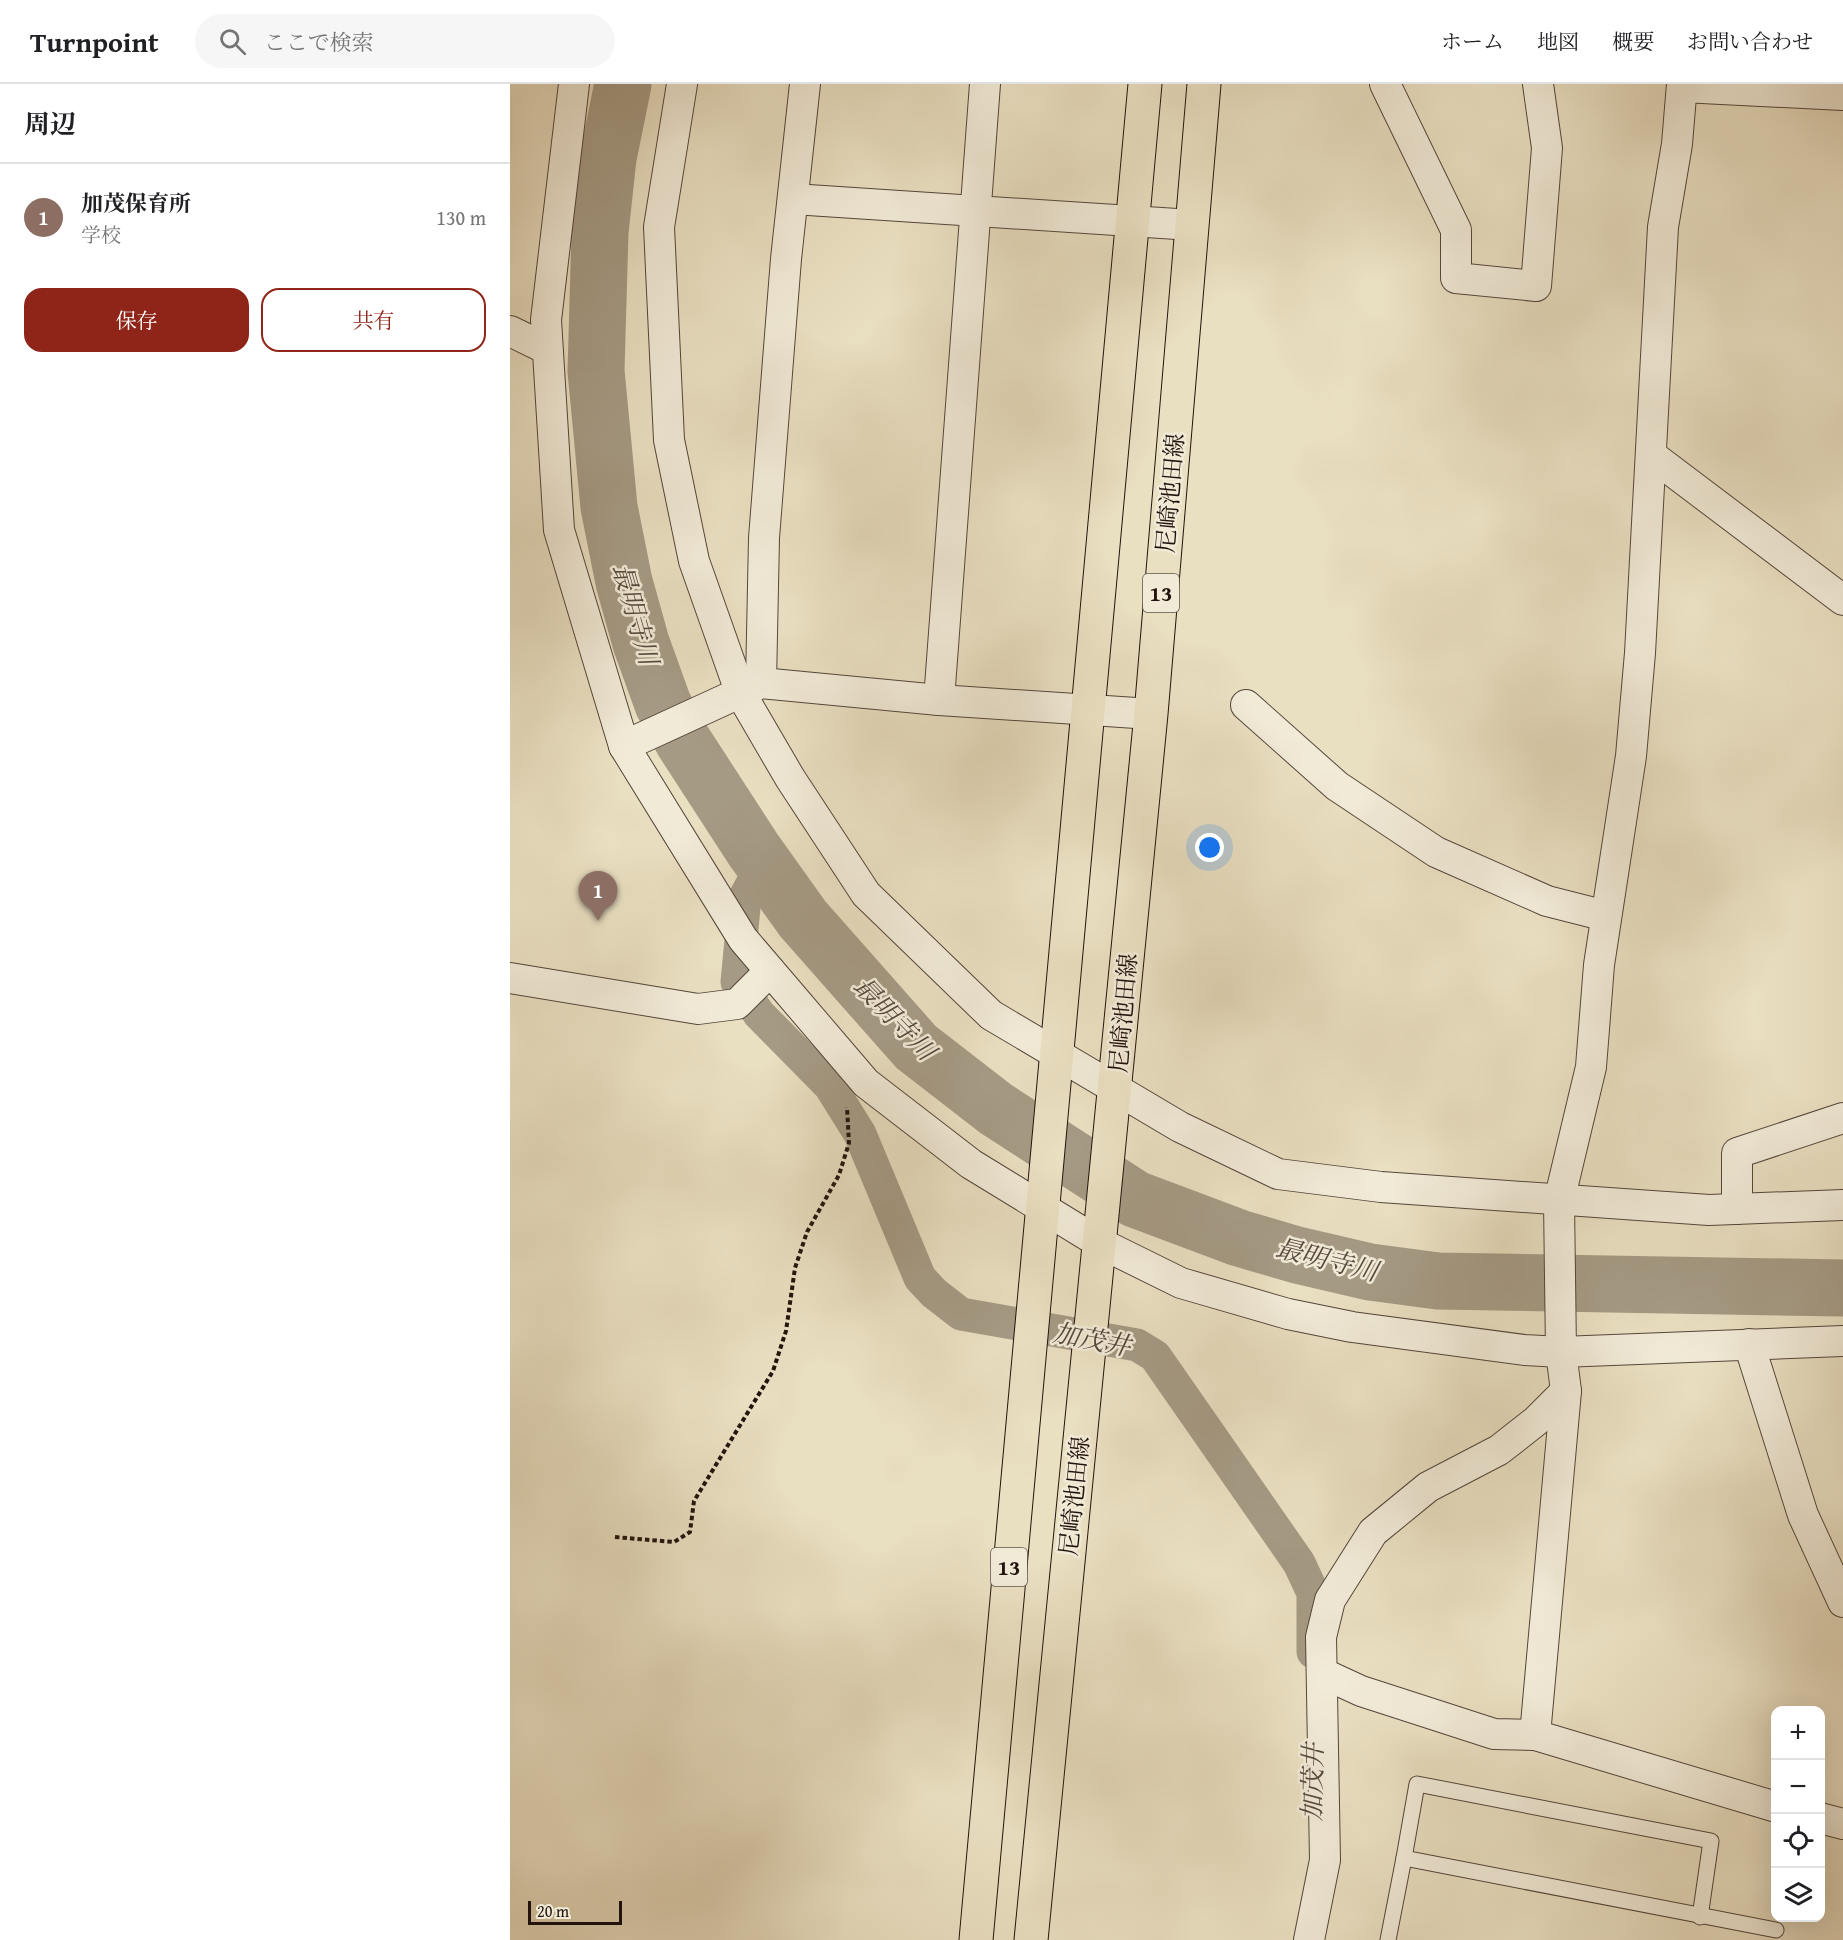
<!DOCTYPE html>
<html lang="ja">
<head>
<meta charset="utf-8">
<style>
	:root { --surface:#fff; --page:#f6f6f6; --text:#202124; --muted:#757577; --line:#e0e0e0; --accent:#8f2418 }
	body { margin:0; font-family:"Gentium Book Plus","Noto Serif JP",serif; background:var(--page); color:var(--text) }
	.controls { position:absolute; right:18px; bottom:18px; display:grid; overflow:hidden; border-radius:12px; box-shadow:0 6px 24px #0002 }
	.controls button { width:54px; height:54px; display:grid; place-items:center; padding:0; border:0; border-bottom:2px solid var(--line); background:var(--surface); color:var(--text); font:30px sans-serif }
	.scale { position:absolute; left:18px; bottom:15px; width:94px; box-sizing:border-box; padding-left:6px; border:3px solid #22130e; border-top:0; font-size:16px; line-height:21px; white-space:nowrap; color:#22130e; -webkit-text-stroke:4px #f1ead7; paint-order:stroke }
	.you { position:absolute; left:700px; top:764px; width:21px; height:21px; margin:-15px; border:4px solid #fff; border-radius:50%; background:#1a73e8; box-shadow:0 0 0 9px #1a73e833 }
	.badge { display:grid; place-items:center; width:39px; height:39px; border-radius:50%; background:var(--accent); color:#fff; font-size:20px; font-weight:700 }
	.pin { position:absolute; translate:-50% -50px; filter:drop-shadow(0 2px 3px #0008) }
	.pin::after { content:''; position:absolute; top:32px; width:21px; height:18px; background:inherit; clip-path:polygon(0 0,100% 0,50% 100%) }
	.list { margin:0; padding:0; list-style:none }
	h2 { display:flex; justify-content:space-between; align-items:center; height:78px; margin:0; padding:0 24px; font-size:26px }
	h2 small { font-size:20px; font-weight:400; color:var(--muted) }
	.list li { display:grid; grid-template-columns:39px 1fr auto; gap:18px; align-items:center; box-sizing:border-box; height:108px; padding:0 24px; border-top:2px solid var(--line) }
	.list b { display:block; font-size:22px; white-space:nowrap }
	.list p { margin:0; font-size:20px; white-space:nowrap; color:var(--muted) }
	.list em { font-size:20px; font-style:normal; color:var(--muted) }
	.actions { display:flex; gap:12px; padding:18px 24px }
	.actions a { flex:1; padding:14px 0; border:2px solid var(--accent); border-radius:18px; text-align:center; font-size:21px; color:var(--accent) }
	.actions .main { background:var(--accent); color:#fff }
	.icon { flex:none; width:33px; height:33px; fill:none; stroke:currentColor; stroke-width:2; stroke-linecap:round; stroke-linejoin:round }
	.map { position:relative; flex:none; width:1333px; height:1856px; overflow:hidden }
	header { display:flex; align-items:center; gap:36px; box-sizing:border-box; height:84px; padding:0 30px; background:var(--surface); border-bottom:2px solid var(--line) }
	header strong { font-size:28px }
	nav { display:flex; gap:33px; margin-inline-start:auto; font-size:21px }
	.search { width:420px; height:54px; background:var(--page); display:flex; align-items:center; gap:15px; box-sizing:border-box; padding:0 21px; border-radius:33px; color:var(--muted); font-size:22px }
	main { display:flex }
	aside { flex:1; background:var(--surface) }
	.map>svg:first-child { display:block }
</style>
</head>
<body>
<header>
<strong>Turnpoint</strong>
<div class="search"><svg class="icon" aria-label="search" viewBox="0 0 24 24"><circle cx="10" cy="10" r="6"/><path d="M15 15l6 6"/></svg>ここで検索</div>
<nav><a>ホーム</a><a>地図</a><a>概要</a><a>お問い合わせ</a></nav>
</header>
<main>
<aside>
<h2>周辺<small></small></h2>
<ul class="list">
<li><span class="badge" style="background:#8d6e63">1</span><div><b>加茂保育所</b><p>学校</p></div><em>130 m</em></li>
</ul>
<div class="actions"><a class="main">保存</a><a>共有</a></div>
</aside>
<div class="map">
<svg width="1333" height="1856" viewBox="0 0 1333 1856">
	<rect width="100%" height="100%" fill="#e9dfc1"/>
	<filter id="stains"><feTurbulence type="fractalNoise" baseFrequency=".00333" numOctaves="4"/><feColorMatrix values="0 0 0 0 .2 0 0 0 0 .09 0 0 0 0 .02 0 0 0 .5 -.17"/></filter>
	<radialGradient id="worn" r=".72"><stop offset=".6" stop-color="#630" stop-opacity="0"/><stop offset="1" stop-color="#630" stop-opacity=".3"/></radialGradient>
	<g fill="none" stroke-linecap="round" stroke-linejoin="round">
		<path stroke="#a59a84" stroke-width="33" d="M253,780L235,813L227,898L249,930L320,1002L350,1050L410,1194L424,1209L451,1230L627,1261L645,1272L789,1479L803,1509V1568"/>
		<path stroke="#a59a84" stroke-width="57" d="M113,0L98,74L90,148L86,287L99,423L114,498L131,559L153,620L173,657L243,765L293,835L406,963L486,1025L625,1115L729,1154L787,1171L860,1188L928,1197L1333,1204"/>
		<g stroke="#54463b" stroke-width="17">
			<g id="service">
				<path d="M894,1774L907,1700L1201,1757L1190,1833"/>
				<path d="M878,1856L894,1774L1266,1846"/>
			</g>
		</g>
		<g stroke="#54463b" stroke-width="32">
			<g id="minor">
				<path d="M64,0L36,236L49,446L114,662L233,855L356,999L461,1080L590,1159L671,1199L778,1230L842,1243L1014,1266L1051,1268L1049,1117L1081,983L1089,881L1121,672L1130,569L1153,143L1167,60L1172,0"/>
				<path d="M172,0L149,143L159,356L184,477L231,610L280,694L356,810L481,931L670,1043L768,1090L871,1103L1199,1126L1333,1121"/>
				<path d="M875,0L946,146V194L1026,202L1037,64L1028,0"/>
				<path d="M1172,3L1333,11"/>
				<path d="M283,115L682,141"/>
				<path d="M0,247L37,265"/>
				<path d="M1141,371L1333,516"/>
				<path d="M251,599L254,454L276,175L295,0"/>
				<path d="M429,616L475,0"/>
				<path d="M736,621L827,702L926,768L1037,817L1096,832"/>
				<path d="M114,662L251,599L429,616L641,630"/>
				<path d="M0,894L188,925L227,920L260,887"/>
				<path d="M1227,1125V1069L1333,1034"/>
				<path d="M1239,1260L1293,1431L1333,1518"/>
				<path d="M812,1589L851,1607L984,1650L1025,1651"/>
				<path d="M1266,1723L1025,1651L1056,1307L1051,1268L1333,1257"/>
				<path d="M1310,1734L1333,1740"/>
				<path d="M799,1856L815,1776L811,1553L820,1516L863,1448L918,1403L989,1366L1026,1337L1056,1307"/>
			</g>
		</g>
		<g stroke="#22130e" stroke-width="35">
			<g id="primary">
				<path d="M466,1856L635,0"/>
				<path d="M521,1856L641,630L694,0"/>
			</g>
		</g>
		<path stroke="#22130e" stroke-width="4" stroke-dasharray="4.5 3" stroke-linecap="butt" d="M105,1453L164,1458L180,1448L184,1417L263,1287L276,1247L285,1184L297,1148L329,1091L339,1059L337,1023"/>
		<use href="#service" stroke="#f1ead7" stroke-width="15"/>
		<use href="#minor" stroke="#f1ead7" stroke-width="30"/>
		<use href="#primary" stroke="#e9dfc1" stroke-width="33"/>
	</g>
	<g text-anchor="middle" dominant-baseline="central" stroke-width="5" stroke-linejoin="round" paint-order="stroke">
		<g fill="#f1ead7" stroke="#60544a" stroke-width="1.5">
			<rect x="633" y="490" width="36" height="38" rx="4.5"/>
			<rect x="481" y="1464" width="36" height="38" rx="4.5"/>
		</g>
		<g font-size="22" font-weight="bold" fill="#22130e">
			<text x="651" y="509">13</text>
			<text x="499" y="1483">13</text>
		</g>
		<g font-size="24" fill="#22130e" stroke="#f1ead7">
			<text transform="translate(660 409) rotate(-85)">尼崎池田線</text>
			<text transform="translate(613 929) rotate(-85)">尼崎池田線</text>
			<text transform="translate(564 1412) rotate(-84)">尼崎池田線</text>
		</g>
		<g font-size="26" font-style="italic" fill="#56493d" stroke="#f1ead7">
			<text transform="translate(126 530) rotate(74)">最明寺川</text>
			<text transform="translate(385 934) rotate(46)">最明寺川</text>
			<text transform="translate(817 1175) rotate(14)">最明寺川</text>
			<text transform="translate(582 1255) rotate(11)">加茂井</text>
			<text transform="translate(802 1698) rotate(-89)">加茂井</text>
		</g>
	</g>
	<rect width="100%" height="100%" filter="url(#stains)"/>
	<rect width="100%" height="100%" fill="url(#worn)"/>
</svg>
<div class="controls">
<button>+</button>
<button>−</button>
<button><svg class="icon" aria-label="locate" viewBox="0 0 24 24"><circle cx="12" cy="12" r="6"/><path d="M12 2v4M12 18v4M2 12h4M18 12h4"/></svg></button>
<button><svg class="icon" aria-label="layers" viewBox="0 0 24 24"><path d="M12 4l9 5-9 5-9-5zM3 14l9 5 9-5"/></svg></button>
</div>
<div class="scale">20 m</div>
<div class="you"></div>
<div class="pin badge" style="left:88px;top:837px;background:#8d6e63">1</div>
</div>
</main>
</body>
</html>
